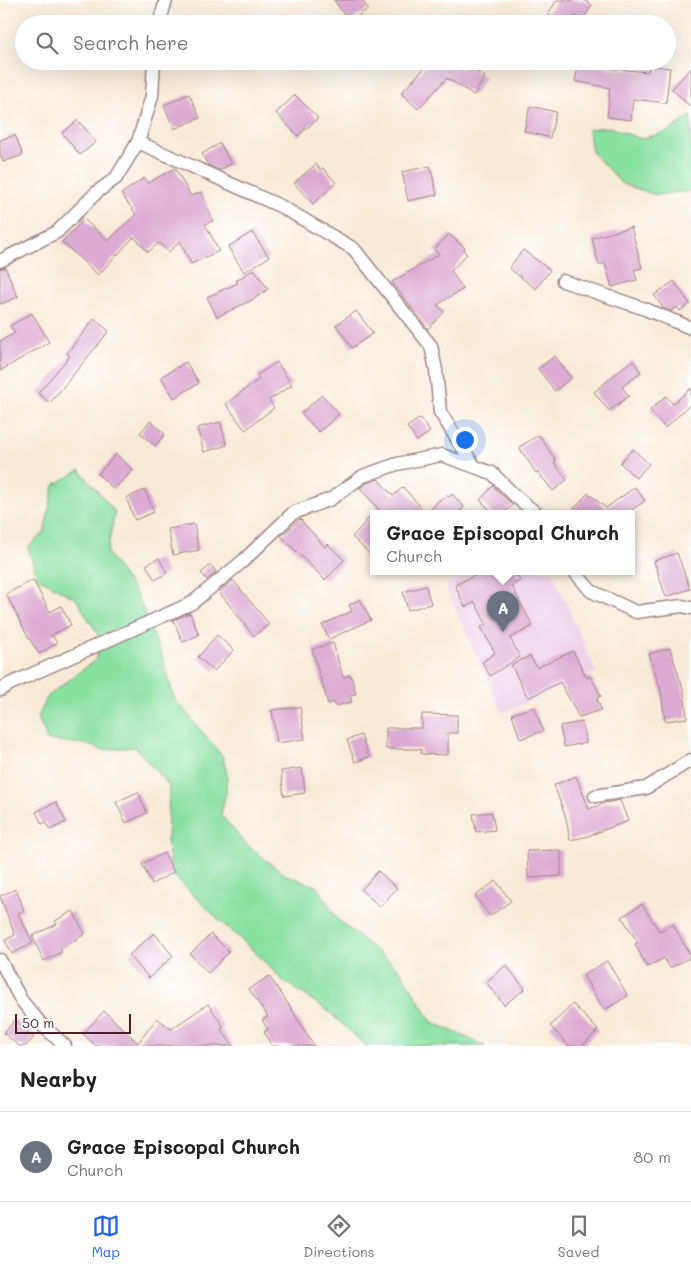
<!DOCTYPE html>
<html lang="en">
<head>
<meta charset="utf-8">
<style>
	:root { --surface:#fff; --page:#f6f6f6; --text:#222; --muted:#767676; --line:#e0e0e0; --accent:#2563eb }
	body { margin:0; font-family:Mali,sans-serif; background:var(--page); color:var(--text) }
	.scale { position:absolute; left:15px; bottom:12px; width:116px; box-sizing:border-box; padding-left:5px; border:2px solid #4a1f2b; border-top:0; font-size:14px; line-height:18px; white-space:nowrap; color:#4a1f2b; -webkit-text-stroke:4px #fff; paint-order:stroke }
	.you { position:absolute; left:464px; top:439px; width:18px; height:18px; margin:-12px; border:4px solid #fff; border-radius:50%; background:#1a73e8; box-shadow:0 0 0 8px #1a73e833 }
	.badge { display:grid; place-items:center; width:32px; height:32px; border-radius:50%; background:var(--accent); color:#fff; font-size:16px; font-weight:700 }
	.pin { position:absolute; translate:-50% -41px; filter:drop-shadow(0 1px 2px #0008) }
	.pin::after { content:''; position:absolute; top:26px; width:18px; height:15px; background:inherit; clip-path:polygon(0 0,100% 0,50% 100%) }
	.popup { position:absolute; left:370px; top:510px; width:265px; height:65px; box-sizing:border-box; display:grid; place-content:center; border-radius:0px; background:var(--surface); filter:drop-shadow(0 1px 4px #0005); font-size:16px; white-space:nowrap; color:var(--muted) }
	.popup b { font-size:19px; color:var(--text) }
	.popup::after { content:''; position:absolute; left:50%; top:100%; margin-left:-10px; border:10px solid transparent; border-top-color:var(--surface) }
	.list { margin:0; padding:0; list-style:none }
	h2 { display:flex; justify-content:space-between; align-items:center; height:65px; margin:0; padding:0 20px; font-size:21px }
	h2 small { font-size:16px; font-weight:400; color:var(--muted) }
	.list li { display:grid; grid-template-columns:32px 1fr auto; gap:15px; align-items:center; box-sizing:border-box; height:90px; padding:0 20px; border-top:1px solid var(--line) }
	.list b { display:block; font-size:19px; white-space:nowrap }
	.list p { margin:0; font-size:16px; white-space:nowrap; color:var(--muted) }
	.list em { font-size:16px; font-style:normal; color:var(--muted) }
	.icon { flex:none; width:28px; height:28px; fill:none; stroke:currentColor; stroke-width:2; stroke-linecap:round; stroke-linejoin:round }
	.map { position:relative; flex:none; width:691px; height:1046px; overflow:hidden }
	.search { position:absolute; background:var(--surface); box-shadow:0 5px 20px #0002; left:15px; right:15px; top:15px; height:55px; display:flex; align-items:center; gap:12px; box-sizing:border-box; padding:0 18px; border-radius:28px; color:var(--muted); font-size:19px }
	.sheet { height:155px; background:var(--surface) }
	nav { display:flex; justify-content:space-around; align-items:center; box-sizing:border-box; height:70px; border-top:1px solid var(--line); background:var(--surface); font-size:14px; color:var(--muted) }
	nav a { display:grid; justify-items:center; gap:2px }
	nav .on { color:var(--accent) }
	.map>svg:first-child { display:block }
</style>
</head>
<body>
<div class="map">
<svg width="691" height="1046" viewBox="0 0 691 1046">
	<rect width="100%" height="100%" fill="#fff"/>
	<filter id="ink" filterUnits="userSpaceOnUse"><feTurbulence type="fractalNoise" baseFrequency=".02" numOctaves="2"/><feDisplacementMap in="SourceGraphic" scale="10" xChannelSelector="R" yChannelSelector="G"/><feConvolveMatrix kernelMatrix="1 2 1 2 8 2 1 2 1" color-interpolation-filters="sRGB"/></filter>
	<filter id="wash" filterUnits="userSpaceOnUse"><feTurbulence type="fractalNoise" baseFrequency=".0096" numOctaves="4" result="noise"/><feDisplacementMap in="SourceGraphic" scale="20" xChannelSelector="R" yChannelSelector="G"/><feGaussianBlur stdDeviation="1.12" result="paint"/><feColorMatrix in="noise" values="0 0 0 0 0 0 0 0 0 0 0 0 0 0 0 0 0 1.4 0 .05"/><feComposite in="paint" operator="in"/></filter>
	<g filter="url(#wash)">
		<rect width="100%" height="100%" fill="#f7ead8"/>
		<path fill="#edd1e9" d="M477,571H552L596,672L502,713L445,585Z"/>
		<g fill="#88dfa2" stroke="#697f66">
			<path d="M691,116V191L656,195L622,184L592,152L588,129L609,127L641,139L669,131Z"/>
			<path d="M80,470L115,512L107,553L137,595L162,656L174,698L223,757L227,775L226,792L221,815L246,844L284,874L318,887L337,919L400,970L432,1022L485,1046H366L328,1011L281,979L256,953L219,920L172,874L167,840L169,786L135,747L104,750L85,744L47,740L38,717L48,696L95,660L102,641L76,599L37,577L28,547L44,533L54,485Z"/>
		</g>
		<g id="blocks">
			<g fill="#dbabd1">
				<path d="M334,0H362L368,9L349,22Z"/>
				<path d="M557,0H584L592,5L582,21L575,16L571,24H563L548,14Z"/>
				<path d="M431,61H451L462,70L465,65L485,77L474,95L447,78L418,109L401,93Z"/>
				<path d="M579,62L605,68L648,72L649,65L670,68L666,103L633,99L631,120L607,117L610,88L575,81Z"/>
				<path d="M691,68V107L672,89Z"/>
				<path d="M189,94L200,118L174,129L164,105Z"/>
				<path d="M295,95L318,118L298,136L276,113Z"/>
				<path d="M530,106L556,112L550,138L524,131Z"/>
				<path d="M78,120L96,142L80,155L62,133Z"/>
				<path d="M15,135L23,155L3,162L0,154V140Z"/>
				<path d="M220,143L231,164L220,170L208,165L202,154Z"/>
				<path d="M316,164L320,170L323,168L336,183L313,204L294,183Z"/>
				<path d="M430,166L437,195L408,201L402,172Z"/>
				<path d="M175,168L191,196L201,192L213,221L205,224L219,251L191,264L180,241L169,252L159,243L148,252L134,237L98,275L62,242L84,219L108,241L136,214L121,194L144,178L148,183Z"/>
				<path d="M631,227L642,268L634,270L637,280L612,287L605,263L599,265L592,238Z"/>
				<path d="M252,232L269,257L244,272L228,247Z"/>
				<path d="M449,234L465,248L463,250L467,254L451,271L463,289L437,305L444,312L428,329L392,282L439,254L434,250Z"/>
				<path d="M523,250L550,270L536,289L509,268Z"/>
				<path d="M5,267L18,297L0,304V269Z"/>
				<path d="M254,269L268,289L254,299L217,317L207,297L238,283L236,281Z"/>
				<path d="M674,281L690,304L680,311L677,307L671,311L663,308L654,295Z"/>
				<path d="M356,311L373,333L352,348L336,325Z"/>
				<path d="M32,313L49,342L0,371V341L15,333L10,326Z"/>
				<path d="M94,319L109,331L50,403L38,393L70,356L67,353Z"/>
				<path d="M555,356L571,378L555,391L538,369Z"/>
				<path d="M632,360L641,372L622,387L629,396L609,411L594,392Z"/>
				<path d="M186,362L199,383L174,398L161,377Z"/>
				<path d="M277,362L292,385L269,400L274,408L245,430L226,404L259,379L257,375Z"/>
				<path d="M691,388V404L665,428L650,410L666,396L673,404Z"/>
				<path d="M322,395L339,414L319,432L301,413Z"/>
				<path d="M420,418L430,432L417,441L407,427Z"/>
				<path d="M150,421L165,434L155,446L140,433Z"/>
				<path d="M220,422L227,445L204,452L197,428Z"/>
				<path d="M539,435L556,461L554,462L567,480L553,491L538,472L536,473L519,447Z"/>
				<path d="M633,449L649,464L636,478L620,463Z"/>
				<path d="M116,454L133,470L114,489L98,474Z"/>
				<path d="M378,479L393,496L403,487L426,513H382L360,488L367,483Z"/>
				<path d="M493,486L513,505L504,513H493L480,500Z"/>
				<path d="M635,487L645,501L627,513H570L588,493L606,508Z"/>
				<path d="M145,490L154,512L135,520L126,498Z"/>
				<path d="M452,494L464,507L458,513H428L440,499L441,500L446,495L449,497Z"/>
				<path d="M374,512V558L352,537Z"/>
				<path d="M300,519L325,547L328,544L344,560L325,580L281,536Z"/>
				<path d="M194,524L199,550L173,555L168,529Z"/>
				<path d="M677,553L690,589L666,597L654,561Z"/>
				<path d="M159,558L167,573L155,580L146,565Z"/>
				<path d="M211,565L216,572L207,580L201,573Z"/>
				<path d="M484,571H515L520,581L511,585L533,626L510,638L520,657L490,676L482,662L495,653L481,627L486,624L475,602L465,607L455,585Z"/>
				<path d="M33,580L50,612L61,606L71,625L52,635L57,643L39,654L27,635L6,594Z"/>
				<path d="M233,580L269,624L254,636L219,592Z"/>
				<path d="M426,586L431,604L408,610L403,592Z"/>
				<path d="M360,599L371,620L329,639L322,625L352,611L349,605Z"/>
				<path d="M190,613L199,635L183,642L173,620Z"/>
				<path d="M217,635L234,650L214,671L198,657Z"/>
				<path d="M333,643L343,677L351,675L356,694L350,695L352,702L335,706L334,702L328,704L312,649Z"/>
				<path d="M670,648L684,692L687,718L665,721L661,691L649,654Z"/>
				<path d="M573,651L587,678L590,676L601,696L597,698L601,710L579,717L560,682L528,698L511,665L530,656L537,668Z"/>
				<path d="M300,707L305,739L277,743L272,710Z"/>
				<path d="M534,707L543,731L520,739L512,714Z"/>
				<path d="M422,714L457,715V733H448V755L421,754V749H386V728H422Z"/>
				<path d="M582,722L586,743L564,747L560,726Z"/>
				<path d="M361,735L369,757L355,762L347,740Z"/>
				<path d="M302,768L305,793L284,796L281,771Z"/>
				<path d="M576,776L589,809L605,803L620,800L628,821L585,837L570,840L566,818L554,785Z"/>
				<path d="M138,792L147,813L126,823L116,802Z"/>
				<path d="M56,802L66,822L50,830L46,822L42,824L36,812Z"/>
				<path d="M492,812L495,830L476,832L473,814Z"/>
				<path d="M561,850V876L528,878L527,851Z"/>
				<path d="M164,853L174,872L152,884L142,864Z"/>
				<path d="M378,871L397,888L380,907L361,890Z"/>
				<path d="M496,881L511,901L490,916L475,896Z"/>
				<path d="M16,889L24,910L18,913L33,943L12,954L5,940L15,935L0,896Z"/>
				<path d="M642,904L659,931L673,924L691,957L670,968L664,958L647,967L635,944L638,943L622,917Z"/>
				<path d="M73,911L85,934L60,949L62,952L44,961L32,936L57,924L55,921Z"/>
				<path d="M154,933L173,956L149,978L129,955Z"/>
				<path d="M211,934L229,952L208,973L190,954Z"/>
				<path d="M607,961L628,996L604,1010L583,975Z"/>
				<path d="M506,965L525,989L504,1005L486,982Z"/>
				<path d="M269,976L289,1005L314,1046H272L264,1032L268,1030L262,1020L268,1017L249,989Z"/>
				<path d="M208,1004L224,1027L221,1029L233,1046H96L83,1034L104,1011L138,1043L157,1018L171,1029Z"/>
				<path d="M573,1004L598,1030L582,1046H569L550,1026Z"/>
				<path d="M15,1020L34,1037L26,1046H19L4,1033Z"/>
			</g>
		</g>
	</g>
	<g filter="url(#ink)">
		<use href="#blocks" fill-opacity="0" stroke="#a08482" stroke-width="1"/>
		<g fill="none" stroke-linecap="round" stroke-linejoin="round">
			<g stroke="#a08482" stroke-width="15">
				<g id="minor">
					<path d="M159,24L166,0"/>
					<path d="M138,142L282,207L354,249L431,346L436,370L440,412L474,466"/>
					<path d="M0,261L57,232L97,192L116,178L138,142L152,96L154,61"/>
					<path d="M563,281L645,309L691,328"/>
					<path d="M574,571L591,591L636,612L682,606L691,608"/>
					<path d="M0,690L10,684L192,603L243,561L293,513L331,499L363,476L397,464L442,455L492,473L515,496L536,513"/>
					<path d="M595,796L646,788L691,760"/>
					<path d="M0,960L21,1000L41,1024L65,1046"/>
				</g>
			</g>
			<use href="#minor" stroke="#fff" stroke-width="12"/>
		</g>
	</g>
</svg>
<div class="scale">50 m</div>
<div class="you"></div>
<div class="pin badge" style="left:503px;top:632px;background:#6b7280">A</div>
<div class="popup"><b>Grace Episcopal Church</b>Church</div>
<div class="search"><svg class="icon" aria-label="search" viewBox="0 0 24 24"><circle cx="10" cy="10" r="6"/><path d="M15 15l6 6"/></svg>Search here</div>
</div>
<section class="sheet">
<h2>Nearby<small></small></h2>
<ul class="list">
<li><span class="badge" style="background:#6b7280">A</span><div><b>Grace Episcopal Church</b><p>Church</p></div><em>80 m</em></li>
</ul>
</section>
<nav>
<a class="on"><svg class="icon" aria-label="map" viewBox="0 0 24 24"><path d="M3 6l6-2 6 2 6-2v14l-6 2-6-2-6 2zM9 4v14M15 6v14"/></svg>Map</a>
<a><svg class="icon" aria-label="directions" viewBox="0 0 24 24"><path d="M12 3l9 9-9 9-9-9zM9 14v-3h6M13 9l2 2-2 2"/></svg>Directions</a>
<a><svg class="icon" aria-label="saved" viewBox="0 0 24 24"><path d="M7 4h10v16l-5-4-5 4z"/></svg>Saved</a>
</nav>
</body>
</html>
